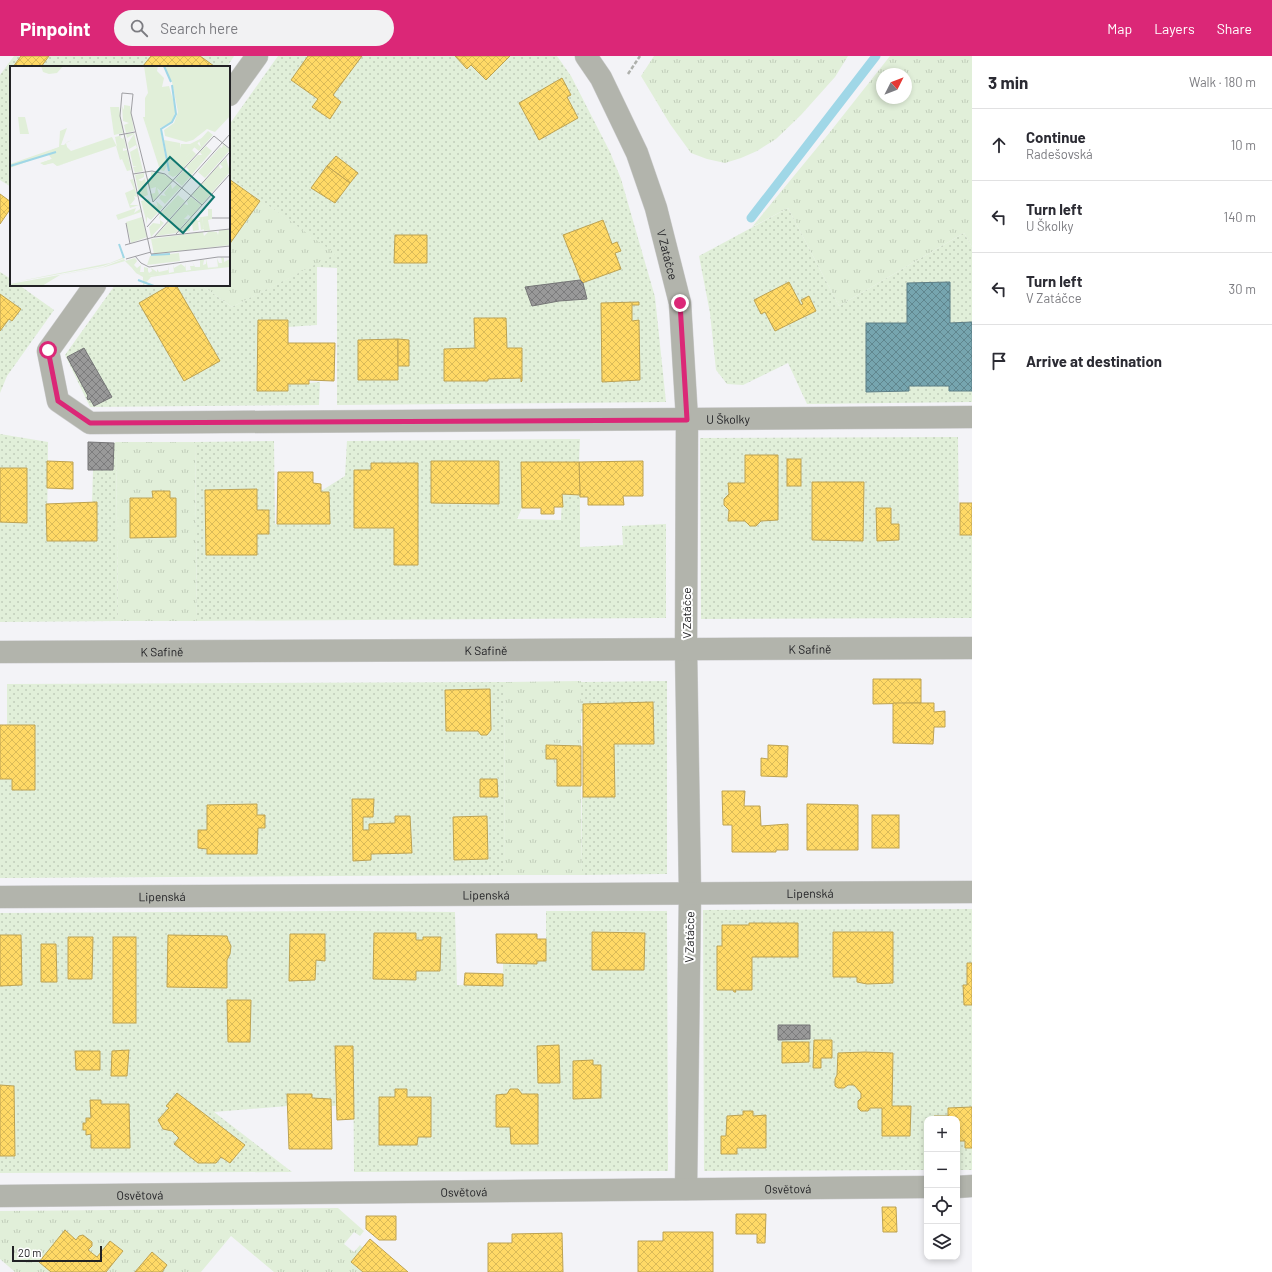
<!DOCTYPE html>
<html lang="en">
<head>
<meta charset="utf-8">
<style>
	:root { --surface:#fff; --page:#f2f2f3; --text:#2b2b33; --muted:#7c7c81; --line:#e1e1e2; --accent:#db2777 }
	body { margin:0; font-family:Barlow,sans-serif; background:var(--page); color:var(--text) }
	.controls { position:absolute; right:12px; bottom:12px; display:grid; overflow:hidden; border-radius:8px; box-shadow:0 2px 6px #0003 }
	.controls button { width:36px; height:36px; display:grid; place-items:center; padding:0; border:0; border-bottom:1px solid var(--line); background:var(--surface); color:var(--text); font:20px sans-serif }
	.compass { position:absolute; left:876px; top:12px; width:36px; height:36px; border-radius:50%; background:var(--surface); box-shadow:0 2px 6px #0003; rotate:48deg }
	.scale { position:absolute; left:12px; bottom:10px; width:90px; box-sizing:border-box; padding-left:4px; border:2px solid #222225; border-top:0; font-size:11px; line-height:14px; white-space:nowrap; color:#222225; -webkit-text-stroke:3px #fff; paint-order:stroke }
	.stop { position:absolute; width:12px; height:12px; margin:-9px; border:3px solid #db2777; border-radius:50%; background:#fff }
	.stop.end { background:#db2777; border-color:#fff; box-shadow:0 1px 4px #0008 }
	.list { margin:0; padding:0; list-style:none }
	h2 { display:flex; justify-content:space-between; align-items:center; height:52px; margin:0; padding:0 16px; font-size:17px }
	h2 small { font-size:13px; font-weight:400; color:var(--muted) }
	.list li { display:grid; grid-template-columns:26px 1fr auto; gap:12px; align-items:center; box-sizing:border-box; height:72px; padding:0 16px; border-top:1px solid var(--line) }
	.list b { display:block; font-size:15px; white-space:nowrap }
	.list p { margin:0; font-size:13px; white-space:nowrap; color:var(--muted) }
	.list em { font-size:13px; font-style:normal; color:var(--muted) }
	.icon { flex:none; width:22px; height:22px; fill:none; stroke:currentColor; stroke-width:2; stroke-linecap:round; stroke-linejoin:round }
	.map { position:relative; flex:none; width:972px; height:1216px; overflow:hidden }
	header { display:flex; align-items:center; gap:24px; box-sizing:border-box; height:56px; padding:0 20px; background:var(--accent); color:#fff }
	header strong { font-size:19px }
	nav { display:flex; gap:22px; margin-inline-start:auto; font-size:14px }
	.search { width:280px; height:36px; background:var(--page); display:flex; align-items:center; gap:10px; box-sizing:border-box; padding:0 14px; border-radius:22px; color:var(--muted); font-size:15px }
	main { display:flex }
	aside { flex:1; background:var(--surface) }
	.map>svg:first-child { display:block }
</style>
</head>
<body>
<header>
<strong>Pinpoint</strong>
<div class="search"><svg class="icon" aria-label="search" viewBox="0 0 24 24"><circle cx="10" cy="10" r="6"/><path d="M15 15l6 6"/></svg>Search here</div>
<nav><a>Map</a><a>Layers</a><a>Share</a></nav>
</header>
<main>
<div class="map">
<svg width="972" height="1216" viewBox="0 0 972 1216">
	<defs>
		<pattern id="grass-tufts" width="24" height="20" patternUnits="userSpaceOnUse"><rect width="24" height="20" fill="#e1efd9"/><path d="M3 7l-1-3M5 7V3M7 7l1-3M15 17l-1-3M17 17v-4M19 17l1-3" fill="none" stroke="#c1cdba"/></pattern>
		<pattern id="garden-dots" width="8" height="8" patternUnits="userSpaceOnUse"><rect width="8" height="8" fill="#e1efd9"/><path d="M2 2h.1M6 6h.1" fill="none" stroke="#c1cdba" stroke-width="1.8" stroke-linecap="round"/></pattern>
		<pattern id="homes-cross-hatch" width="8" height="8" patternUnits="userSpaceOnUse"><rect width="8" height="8" fill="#ffd966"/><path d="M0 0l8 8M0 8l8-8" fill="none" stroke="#daba58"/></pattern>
		<pattern id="public-cross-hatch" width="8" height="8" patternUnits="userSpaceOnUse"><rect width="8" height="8" fill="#76a5af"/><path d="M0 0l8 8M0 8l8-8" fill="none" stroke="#60868e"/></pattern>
		<pattern id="industry-cross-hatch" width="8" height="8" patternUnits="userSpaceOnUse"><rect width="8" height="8" fill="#999"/><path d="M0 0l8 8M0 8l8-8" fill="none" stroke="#7c7c7d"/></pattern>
	</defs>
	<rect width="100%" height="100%" fill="#f3f3f7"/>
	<g fill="url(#grass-tufts)" fill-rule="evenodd">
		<path d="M654,0H848L835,21L801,59L776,83L757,95L741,102L725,107L707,103L691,97L670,68L641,20Z"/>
		<path d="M890,0H972V191L964,177L839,250L788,152L752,171L830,76ZM882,18H906V42H882Z"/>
		<path d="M229,121L337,198L232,251L201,229H229Z"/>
		<path d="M116,386H195L197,565H118Z"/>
		<path d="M581,625V691L546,689V703H557V730H581L582,819H505L504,626Z"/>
		<path d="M338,1152L364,1175L360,1180L354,1176L344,1188L354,1196L360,1189L363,1192L351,1206L363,1216H274L231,1180L201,1216H15L0,1203V1155Z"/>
	</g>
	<g fill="url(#garden-dots)">
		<path d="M14,0H234L227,11H11V131L0,124V19Z"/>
		<path d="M278,0H557L571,20L610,96L621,123L655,241L666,346L337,349V212L317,211V269L288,271V264H258L257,335H288V328H309V327L320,326L319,349L90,351L65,299L115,229H201L232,251L336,198L229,121V69Z"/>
		<path d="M788,152L839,250L964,177L972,191V346L807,348L788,307L743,329L727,328L716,314L710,257L699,200Z"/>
		<path d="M0,216L11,223V229H19L54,254L7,320L0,337Z"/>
		<path d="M0,378L48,386L47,485H97V447L92,446L93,414H113L114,387L116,386L118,565L0,566Z"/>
		<path d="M958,381L959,479H972V562L701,563L700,382Z"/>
		<path d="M580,383L579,406H521L522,452L517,463L561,464L562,438L580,439V491L623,489L622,470L666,468V562L197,565L195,386L274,385L275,468H329V436H321V435L345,420L347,385Z"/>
		<path d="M667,625V818L582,819V741H599C599,713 613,682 622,656L581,657V626Z"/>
		<path d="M504,626L505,819L0,822V723H12V734H35V669H7V628Z"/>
		<path d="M972,853V1114H957V1063H927V1114L704,1115L703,854Z"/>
		<path d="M353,855L455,856L457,929L503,930V907L537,908V905H546V855H667L668,1115L354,1116L353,990H335L336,1050H288L214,1056L292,1116L0,1117V857Z"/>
	</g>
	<g fill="url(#homes-cross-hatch)" stroke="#bda252">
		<path d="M21,0H49L41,11H13Z"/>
		<path d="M151,0H200L214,10L145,11L143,10Z"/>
		<path d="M308,0H362L333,39L341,46L330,63L312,51L318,43L291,24Z"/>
		<path d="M455,0H510L486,24L471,9L467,13Z"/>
		<path d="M562,22L571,39L567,41L578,62L539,84L519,47Z"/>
		<path d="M336,100L358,117L350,127L327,110Z"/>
		<path d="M327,110L350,127L335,147L311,132Z"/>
		<path d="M229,123L260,145L229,189Z"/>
		<path d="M0,138L11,146V152L0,168Z"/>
		<path d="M603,164L612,188L617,186L621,195L615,197L621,213L582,227L563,179Z"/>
		<path d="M395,179H427V207H394Z"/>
		<path d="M789,226L801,249L803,248L801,244L809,240L816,255L775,275L765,256L761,258L754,244Z"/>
		<path d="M170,229H176L220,305L184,325L139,247Z"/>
		<path d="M0,238L21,253L12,265L9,263L0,275Z"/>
		<path d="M639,246V249H632V265L639,264L640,324L602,326L601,247Z"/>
		<path d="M474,262H506L507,292H522V325L521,326V322L488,323V325H444V293L475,292Z"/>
		<path d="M258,264H288V287H335L334,325L309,324V328H288V335H257Z"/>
		<path d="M398,283V324H358V284Z"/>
		<path d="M398,283L409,284V310H398Z"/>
		<path d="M745,399H778V464L761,465L756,470H750L745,465H728L729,454L724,449V443L729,438L728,427H745Z"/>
		<rect x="787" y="403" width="14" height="27"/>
		<path d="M47,405L73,406V433L47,432Z"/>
		<path d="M431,405H499V448L431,447Z"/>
		<path d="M643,405V440H623L624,449H588V441H580L579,406Z"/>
		<path d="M521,406H579L580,439L562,438L563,451H554V458H541V452H522Z"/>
		<path d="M371,407H418V509H394V472H354V414H371Z"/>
		<path d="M0,412H27V467L0,466Z"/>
		<path d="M278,416H313V427L321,428V436H329L330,468H277Z"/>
		<path d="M812,426H864L863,485L812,484Z"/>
		<path d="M257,433V454H269V478H257V499H206L205,434Z"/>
		<path d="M152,435H170V442H176V481L130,482V442H153Z"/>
		<path d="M97,446V485H47L46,448Z"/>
		<rect x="960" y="447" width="12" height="32"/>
		<path d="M876,452H891V468H899V484L877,485Z"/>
		<path d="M873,623H921V647L873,648Z"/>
		<path d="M490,633L491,674L487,679H481L478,675H446L445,634Z"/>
		<path d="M653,646L654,688H614L615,741H583V648Z"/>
		<path d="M893,647H934V656L945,655V671H934L933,688L893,687Z"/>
		<path d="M0,669H35V734H12V723H0Z"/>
		<path d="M546,689L581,690V730H557V703H546Z"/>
		<path d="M768,689L788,690L787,721L761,720V702L768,703Z"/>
		<path d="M480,723H497L498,741H480Z"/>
		<path d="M722,735H745L744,750H760L761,770L788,768V794H776V796H732V769H723Z"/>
		<path d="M352,743H374L373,761H363V774H369V768L395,767V760H410L412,797L371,798V804L353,805Z"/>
		<path d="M257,748V759H265V772H258L257,798H207V793L198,792V774H207V749Z"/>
		<path d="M807,748L858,749V794H807Z"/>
		<rect x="872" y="759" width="27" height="33"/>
		<path d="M487,760L488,803L454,804L453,761Z"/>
		<path d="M749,867H798V901H752V934H735L736,936H734L733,934H717V890H722V869H749Z"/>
		<path d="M592,876L645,877L644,914H592Z"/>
		<path d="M833,876H893V927L867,928L857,926V921H833Z"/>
		<path d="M374,877H416V884H423V881H441L440,915H416V924L373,923Z"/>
		<path d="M290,878H325V905L316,904L315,924L289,925Z"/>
		<path d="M496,878H537V883H546V905H537V908L497,907Z"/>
		<path d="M0,879H21L22,929L0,930Z"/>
		<path d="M168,879L227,880L228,884L231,890L230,898L227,904V932L167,931Z"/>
		<path d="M68,881H93L92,923H68Z"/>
		<rect x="113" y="881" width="23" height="86"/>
		<path d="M41,888H56L57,926H41Z"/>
		<path d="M967,907H972V949H964L963,929H967Z"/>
		<path d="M465,917L503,918V930L464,929Z"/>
		<path d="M227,944H251L250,986H228Z"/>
		<path d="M814,984H832V1002H821V1012H813Z"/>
		<path d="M782,986H809V1006L782,1007Z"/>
		<path d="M559,989L560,1027H538L537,990Z"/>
		<path d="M335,990H353L354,1063L337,1064Z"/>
		<path d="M129,994L127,1020H111L112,995Z"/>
		<path d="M75,995H100V1014H76Z"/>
		<path d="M865,996L893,997L892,1050H911L910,1080H882V1052H870L868,1055H861L858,1052V1045L861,1042V1037L854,1029H848L844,1032H838L835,1030V1023L837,1019L838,997Z"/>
		<path d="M593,1004V1009H601V1042L573,1043V1005Z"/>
		<path d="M0,1029L14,1030L15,1100H0Z"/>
		<path d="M395,1033H407V1041H431V1081H418L417,1089H379V1041H395Z"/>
		<path d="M510,1033H518L522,1038H538V1088H511L510,1071H496V1039L507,1038Z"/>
		<path d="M177,1037L245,1089L230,1107L221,1101L216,1107H198L174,1088L179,1082L172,1075L163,1073L158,1064L169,1052L166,1050Z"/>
		<path d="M287,1038H312V1042L331,1043L332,1093H289Z"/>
		<path d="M90,1044H101V1048H129L130,1092H91V1078L86,1079V1074H83V1067H86V1062H91Z"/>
		<path d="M972,1051V1092H965V1085H957V1063H934V1060H948V1052Z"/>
		<path d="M743,1055H753V1060L766,1059V1092H737V1098H721V1080H726L727,1060L743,1059Z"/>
		<path d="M882,1151H896L897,1176H883Z"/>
		<path d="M736,1158H766L765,1187H757V1178H736Z"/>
		<path d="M366,1160H396V1184H379L366,1173Z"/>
		<path d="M65,1174L76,1184L79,1180L83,1179L92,1186V1190L88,1194L97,1201L110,1185L123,1195L106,1216H51L39,1206Z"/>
		<path d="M663,1176H713V1216H638V1185H663Z"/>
		<path d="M562,1177L563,1216H488V1187H512V1178Z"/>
		<path d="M370,1183L408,1216H363L351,1206Z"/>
		<path d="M152,1196L167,1209L162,1216H135Z"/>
	</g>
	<path fill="url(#public-cross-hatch)" stroke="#5d7e86" d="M950,226V267L972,266V335H949V330H909V335L866,336V267H907V227Z"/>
	<g fill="url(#industry-cross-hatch)" stroke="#757576">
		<path d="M580,224L583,227L587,243L559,245L532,250L525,231Z"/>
		<path d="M84,292L112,341L94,350L90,343L88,344L87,341L88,340L67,301Z"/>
		<path d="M88,386L114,387L113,414H88Z"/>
		<path d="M778,969H810V983L778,984Z"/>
	</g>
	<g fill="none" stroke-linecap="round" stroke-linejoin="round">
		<path stroke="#a0d7e7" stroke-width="9" d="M751,162L876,0"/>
		<g stroke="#ceced0" stroke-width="23">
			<g id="minor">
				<path id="s1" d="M586,0L601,22L637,97L656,152L680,247L687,363L686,593L690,837L686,1133"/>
				<path d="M229,39L257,0"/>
				<path id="s2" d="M95,229L48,295L58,345L90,367L972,361"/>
				<path id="s3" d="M0,596L972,592"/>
				<path id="s4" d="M0,841L972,836"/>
				<path d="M957,1131L972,1130"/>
				<path id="s5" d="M0,1140L927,1131"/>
			</g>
		</g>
		<path stroke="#aeb0ac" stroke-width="2.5" stroke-dasharray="4 2" stroke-linecap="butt" d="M628,18L640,0"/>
		<use href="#minor" stroke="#b2b4ac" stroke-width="22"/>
	</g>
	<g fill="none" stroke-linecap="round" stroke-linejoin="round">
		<path stroke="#db2777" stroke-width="5" d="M48,294L58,345L90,367L687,364L680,247"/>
	</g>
	<g text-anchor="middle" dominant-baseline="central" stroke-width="4" stroke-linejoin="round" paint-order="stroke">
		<g font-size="12" fill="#222225" stroke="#fff">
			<text stroke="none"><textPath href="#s1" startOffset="216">V Zatáčce</textPath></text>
			<text stroke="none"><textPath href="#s2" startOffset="809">U Školky</textPath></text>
			<text transform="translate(686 557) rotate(-90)">V Zatáčce</text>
			<text stroke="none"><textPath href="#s3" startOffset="810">K Safině</textPath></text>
			<text stroke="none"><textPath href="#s3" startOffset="486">K Safině</textPath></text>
			<text stroke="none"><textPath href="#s3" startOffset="162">K Safině</textPath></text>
			<text stroke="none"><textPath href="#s4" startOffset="810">Lipenská</textPath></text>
			<text stroke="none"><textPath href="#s4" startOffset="486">Lipenská</textPath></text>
			<text stroke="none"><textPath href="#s4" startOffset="162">Lipenská</textPath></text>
			<text transform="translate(689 881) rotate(-89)">V Zatáčce</text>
			<text stroke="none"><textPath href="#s5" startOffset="788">Osvětová</textPath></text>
			<text stroke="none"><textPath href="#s5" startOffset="464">Osvětová</textPath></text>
			<text stroke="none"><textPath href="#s5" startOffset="140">Osvětová</textPath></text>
		</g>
	</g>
	<g transform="translate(10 10)">
		<rect width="220" height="220" fill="#f3f3f7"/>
		<path d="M31,0H53L47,7L39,8L33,6ZM134,0H148L147,5L154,12L152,21L159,20L166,44L162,56L150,62L157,100L154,105L150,104L133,51H135V32L138,27ZM153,0H220V50L205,66L197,63L183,74L176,76L155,70L154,64L164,57L168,46L162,16ZM8,51H15L19,68H10ZM57,62L51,79H54L57,76L62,74L56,77L57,81L39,85L48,100L90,84L47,100L43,97L34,99L30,97L42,93L38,88L0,102V98L49,81L50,65ZM192,72L165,105H159L154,74L170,77L171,83V78H180ZM132,151L137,171L121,177L116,156ZM192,151L194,163L191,164L190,156H188L189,164L183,165L182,157H179L180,165L168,167L181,152L189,155L190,152H185ZM113,188L115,192L93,200L0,217L100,197L112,192ZM114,193L115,195L95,201L50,209L32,220H0V218L93,201ZM219,199L141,211L133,220V211L126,207L122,202L134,209V201L138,202V210Z" fill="#e1efd9"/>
		<path d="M114,39L120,40L124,65L116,67L114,59L119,57L113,55L112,40L114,44ZM100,41H109L113,67L104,69ZM198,65L203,69L189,85L184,81L187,77L191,81L189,75ZM124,67L133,105L125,107L123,101H127L123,100L120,86L127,82L126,79L119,83L118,77L124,68L117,72L116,68ZM113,69L110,71L113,73L114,70L116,83L113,82V85L117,84L121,104L117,105L112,93L110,94L106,80L47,100L44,96L34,99L31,97L42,93L39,85L55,79L61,85L102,71L107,81L105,71ZM213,78L220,84L195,112L188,106L210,81L212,82ZM196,80L202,85L172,120L165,114L174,104L177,107L179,104L176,101L188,89H192L190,86ZM182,84L186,88L167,109L163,111L158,108L160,103L165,104L166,98H170ZM216,92L220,106L192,138L182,129L209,99L210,103L213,101L210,98ZM141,106L153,108L163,114L152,126L147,122L149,128L144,135L140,128L145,127L146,121L139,123L137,113L141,112ZM134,107V111L128,114L132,115L135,112L138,129L130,132L125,109ZM123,113L127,131L124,130L125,133L120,139H129L120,142L115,127L124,123L120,114ZM161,118L162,123L167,118L171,121L155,138L149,132L151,129L156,130L154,127ZM168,129L175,135L157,155L152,150L149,153L150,148L156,150L151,147ZM181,131L191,139L181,151L176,147L178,149L174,153H178L166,167L146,170L174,138L178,139L177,135ZM139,133L141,140L144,138L148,141L146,135L153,141L141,154L137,151V158L131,135ZM126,142L124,147L130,143L131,146L108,154L106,149ZM198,143H202V153L198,154L200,164L194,165L192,151L198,150ZM150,154L154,157L141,171L139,161L143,157L150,158ZM209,164H220V179L144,188L141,173L193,166L194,170L199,165L207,166L208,169ZM169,187L170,195L137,199L140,190ZM211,191L214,192V196L220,193V201L138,210V205L139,207L142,205L141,202L147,206V203L149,206L158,204V200L159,207L164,206L163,198L164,202L171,198L175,201V197L176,205L181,204L180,200H184L182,195L185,201H190V194H194L193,199L196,198V193L198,202L208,201L207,192L209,197H212ZM125,192L127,195L124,199L127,202L131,199L130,206H134V201V210L126,206L115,195Z" fill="#e1efd9"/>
		<path fill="none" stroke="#a0d7e7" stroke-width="2" d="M154,0L161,16M0,100L46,86M159,105L151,63L162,56L166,48L162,19M109,178L114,192M141,189L160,188M128,214L144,220"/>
		<path fill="none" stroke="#9f9fa3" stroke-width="1" d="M109,69L125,66M220,83L204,70L143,136L121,47L123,28L112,27L110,50L141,188L220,180M123,108L142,105L155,108L192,139M202,152H220M116,157L120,178M137,161L220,68M166,168L220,108M144,171L220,86M115,179L144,171L220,163M125,190L131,197L139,201L208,191H220M116,193L141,186"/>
		<path fill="#0f766e" fill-opacity="0.15" stroke="#0f766e" stroke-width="2" d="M160,91L204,131L173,167L128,127Z"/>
		<rect width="220" height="220" fill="none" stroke="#222225" stroke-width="2"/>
	</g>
</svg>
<div class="controls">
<button>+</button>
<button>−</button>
<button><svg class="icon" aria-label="locate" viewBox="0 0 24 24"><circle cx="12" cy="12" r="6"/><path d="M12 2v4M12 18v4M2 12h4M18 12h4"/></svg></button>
<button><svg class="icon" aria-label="layers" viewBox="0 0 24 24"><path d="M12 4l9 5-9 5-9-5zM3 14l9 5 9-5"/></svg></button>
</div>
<svg class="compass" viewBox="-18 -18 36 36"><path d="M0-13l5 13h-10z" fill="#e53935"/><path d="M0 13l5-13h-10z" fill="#7c7c81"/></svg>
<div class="scale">20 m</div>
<div class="stop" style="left:48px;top:294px"></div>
<div class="stop end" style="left:680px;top:247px"></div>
</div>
<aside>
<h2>3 min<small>Walk · 180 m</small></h2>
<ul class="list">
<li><svg class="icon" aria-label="ahead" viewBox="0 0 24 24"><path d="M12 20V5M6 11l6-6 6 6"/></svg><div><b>Continue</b><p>Radešovská</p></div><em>10 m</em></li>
<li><svg class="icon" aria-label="left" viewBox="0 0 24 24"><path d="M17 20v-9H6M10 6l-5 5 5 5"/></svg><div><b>Turn left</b><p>U Školky</p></div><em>140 m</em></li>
<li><svg class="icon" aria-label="left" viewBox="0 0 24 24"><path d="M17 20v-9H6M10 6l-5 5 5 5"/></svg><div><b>Turn left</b><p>V Zatáčce</p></div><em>30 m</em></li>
<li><svg class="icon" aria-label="arrive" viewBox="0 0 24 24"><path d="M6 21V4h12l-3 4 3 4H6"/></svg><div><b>Arrive at destination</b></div></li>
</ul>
</aside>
</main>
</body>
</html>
